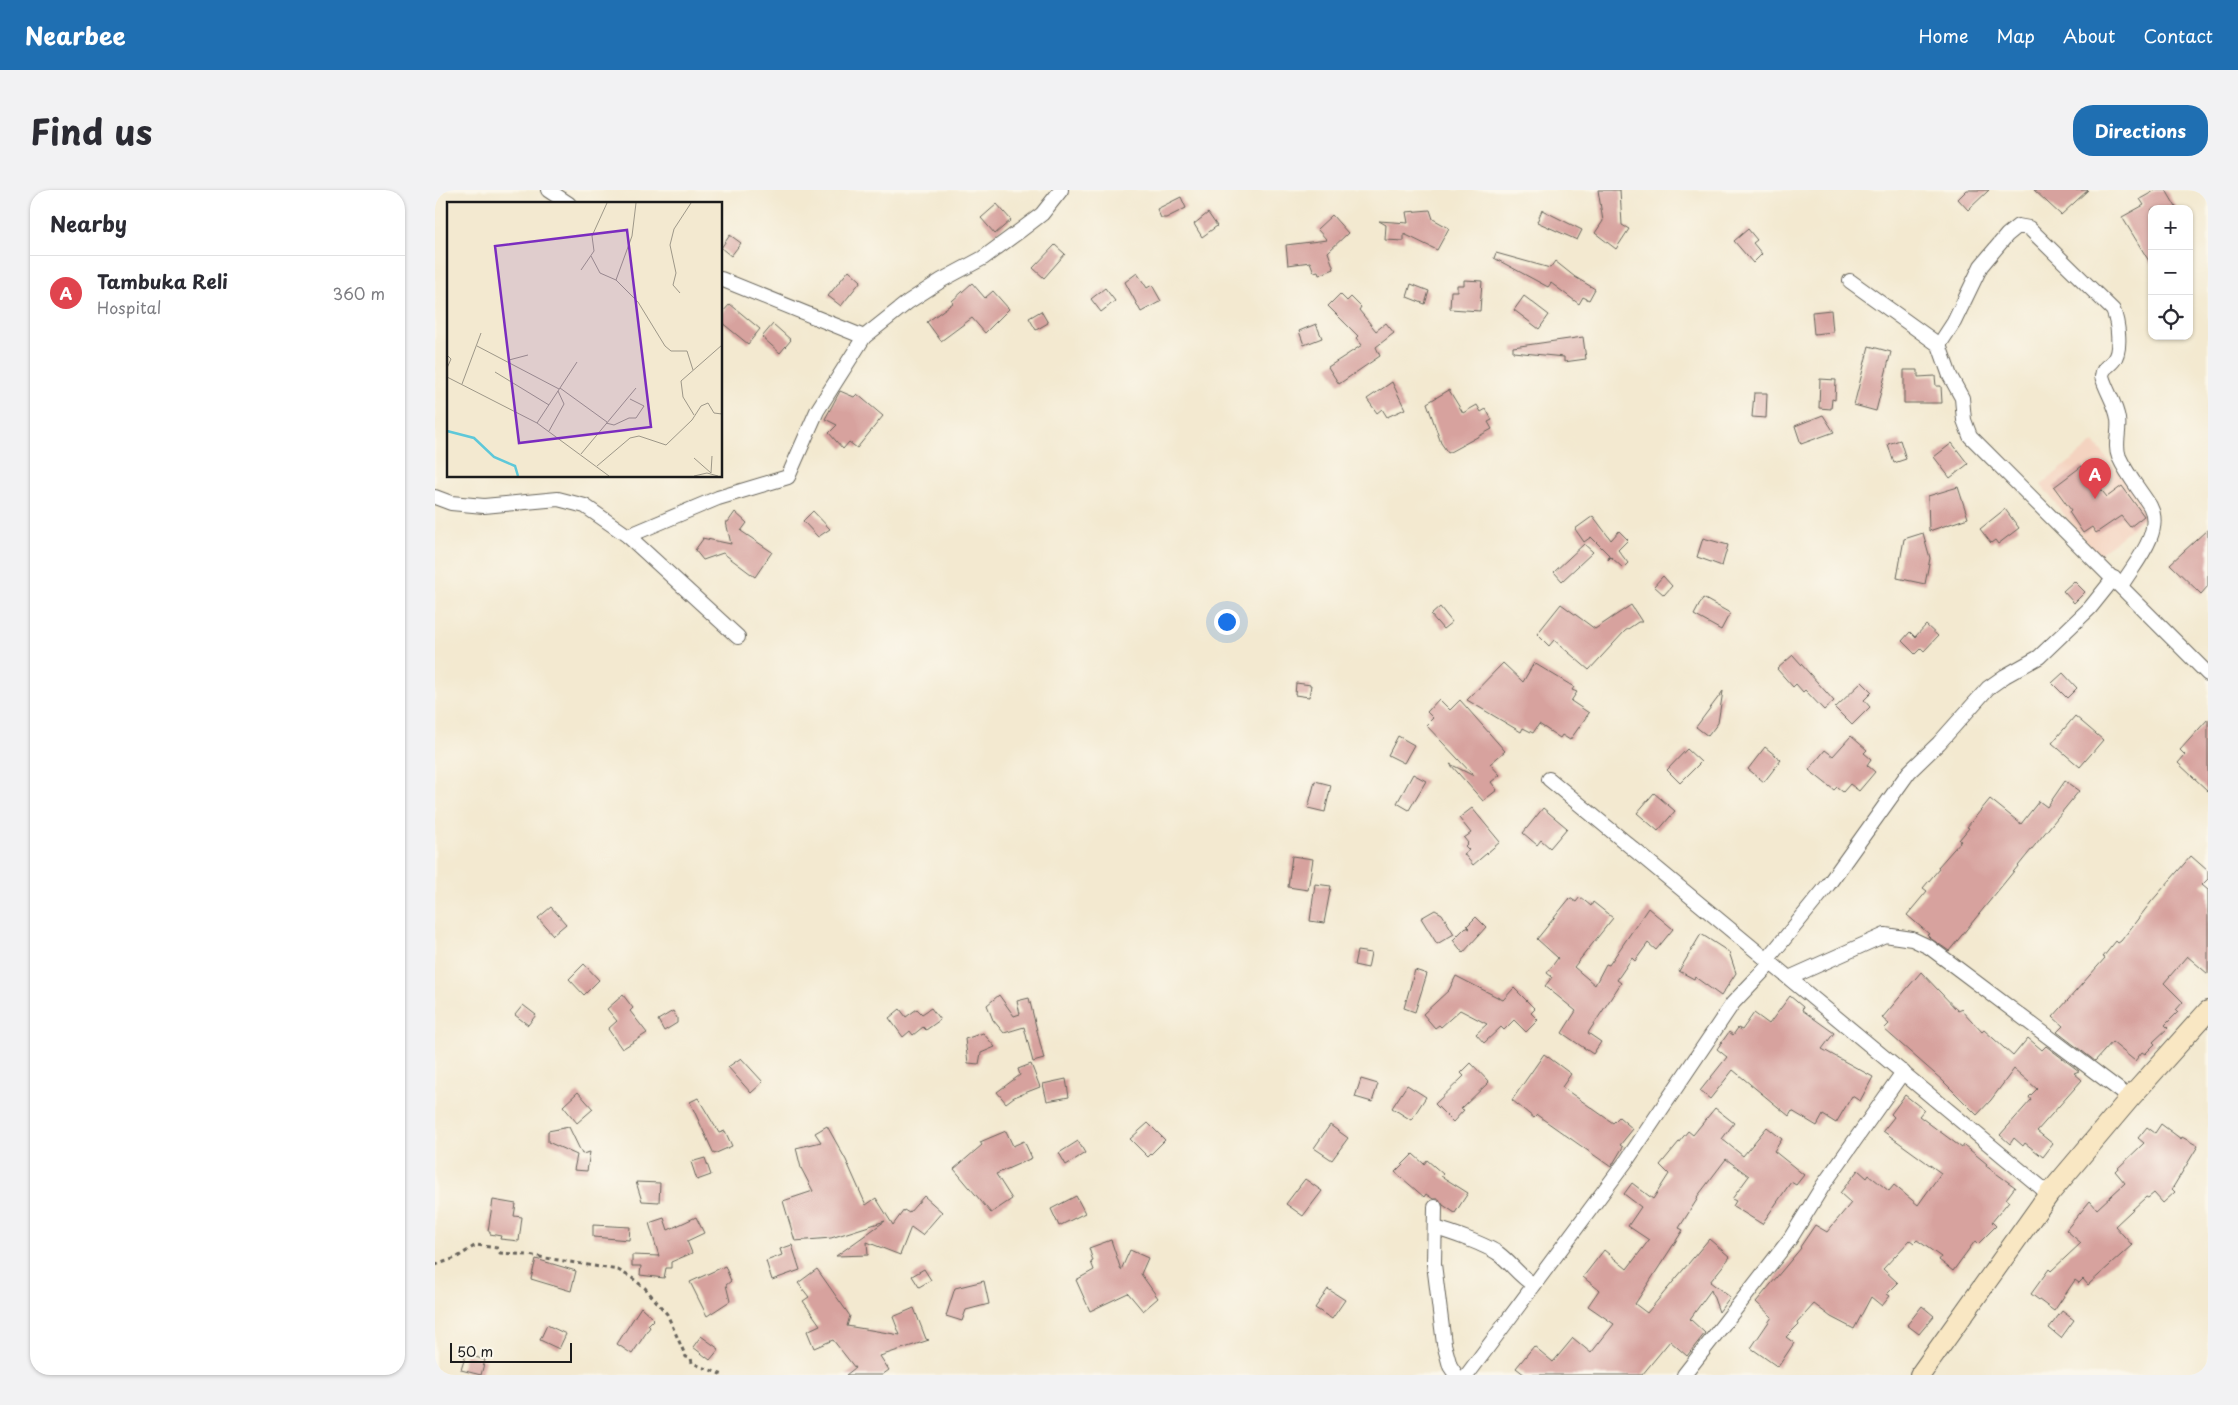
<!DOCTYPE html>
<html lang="en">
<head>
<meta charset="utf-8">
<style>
	:root { --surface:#fff; --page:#f2f2f3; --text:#2b2b33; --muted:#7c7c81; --line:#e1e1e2; --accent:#1f6fb2 }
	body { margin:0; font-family:"Playpen Sans",sans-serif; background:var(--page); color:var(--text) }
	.controls { position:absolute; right:15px; top:15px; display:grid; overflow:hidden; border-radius:10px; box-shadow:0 1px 4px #0004 }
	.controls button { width:45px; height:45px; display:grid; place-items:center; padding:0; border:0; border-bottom:1px solid var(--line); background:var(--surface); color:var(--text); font:25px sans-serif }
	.scale { position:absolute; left:15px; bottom:12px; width:122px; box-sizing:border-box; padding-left:5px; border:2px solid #1c1c1c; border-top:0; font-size:14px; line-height:18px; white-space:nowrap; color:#1c1c1c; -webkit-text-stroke:4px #fbf7ec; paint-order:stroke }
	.you { position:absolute; left:791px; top:431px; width:18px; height:18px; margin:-12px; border:4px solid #fff; border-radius:50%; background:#1a73e8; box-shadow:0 0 0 8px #1a73e833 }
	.badge { display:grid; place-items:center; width:32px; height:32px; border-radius:50%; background:var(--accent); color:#fff; font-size:16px; font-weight:700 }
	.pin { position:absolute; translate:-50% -41px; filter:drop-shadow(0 1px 2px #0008) }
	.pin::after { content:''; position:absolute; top:26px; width:18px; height:15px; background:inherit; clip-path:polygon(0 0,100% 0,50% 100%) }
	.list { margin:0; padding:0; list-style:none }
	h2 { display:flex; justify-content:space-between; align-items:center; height:65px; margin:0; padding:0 20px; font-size:21px }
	h2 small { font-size:16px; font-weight:400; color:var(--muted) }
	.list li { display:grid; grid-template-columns:32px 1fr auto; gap:15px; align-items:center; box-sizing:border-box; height:75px; padding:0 20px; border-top:1px solid var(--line) }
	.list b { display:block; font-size:19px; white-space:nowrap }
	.list p { margin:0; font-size:16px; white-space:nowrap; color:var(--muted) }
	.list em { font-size:16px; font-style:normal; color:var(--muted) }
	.icon { flex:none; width:28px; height:28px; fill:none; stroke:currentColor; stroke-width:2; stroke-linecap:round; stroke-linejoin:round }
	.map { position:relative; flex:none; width:1773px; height:1185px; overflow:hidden; border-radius:20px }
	header { display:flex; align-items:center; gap:30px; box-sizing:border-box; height:70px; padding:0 25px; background:var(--accent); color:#fff }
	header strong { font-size:24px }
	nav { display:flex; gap:28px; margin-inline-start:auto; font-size:18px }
	.intro { display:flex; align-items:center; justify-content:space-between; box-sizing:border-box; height:120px; padding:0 30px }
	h1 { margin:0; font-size:35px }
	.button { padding:12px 22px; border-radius:20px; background:var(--accent); color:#fff; font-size:18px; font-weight:700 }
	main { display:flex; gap:30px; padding:0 30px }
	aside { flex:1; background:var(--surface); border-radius:20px; box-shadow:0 1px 4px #0004 }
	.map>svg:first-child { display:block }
</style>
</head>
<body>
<header>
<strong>Nearbee</strong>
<nav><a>Home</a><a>Map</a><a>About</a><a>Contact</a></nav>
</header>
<div class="intro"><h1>Find us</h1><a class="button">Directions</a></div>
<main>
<aside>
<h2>Nearby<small></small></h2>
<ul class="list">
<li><span class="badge" style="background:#e0444e">A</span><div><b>Tambuka Reli</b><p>Hospital</p></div><em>360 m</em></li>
</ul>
</aside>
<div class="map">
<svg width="1773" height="1185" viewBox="0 0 1773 1185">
	<rect width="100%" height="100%" fill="#fbf7ec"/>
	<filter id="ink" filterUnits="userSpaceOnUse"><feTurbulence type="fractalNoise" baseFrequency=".02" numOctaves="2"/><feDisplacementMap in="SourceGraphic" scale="10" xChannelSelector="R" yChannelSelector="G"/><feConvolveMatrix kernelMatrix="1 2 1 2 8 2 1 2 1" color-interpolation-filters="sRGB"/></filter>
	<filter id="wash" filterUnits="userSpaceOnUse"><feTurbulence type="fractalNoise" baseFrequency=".0096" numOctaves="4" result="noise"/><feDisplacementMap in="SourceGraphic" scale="20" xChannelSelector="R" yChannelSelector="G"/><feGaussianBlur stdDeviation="1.12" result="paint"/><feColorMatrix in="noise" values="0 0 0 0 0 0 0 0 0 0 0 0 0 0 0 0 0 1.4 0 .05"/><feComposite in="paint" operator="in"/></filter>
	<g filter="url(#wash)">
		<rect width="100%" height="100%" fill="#f3e9d0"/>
		<path fill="#f4d3c0" d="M1659,252L1715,323L1662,366L1606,295Z"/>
		<g id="blocks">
			<g fill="#d7a29e">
				<path d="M1163,0H1185L1187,35L1194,39L1181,59L1160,43L1168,31Z"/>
				<path d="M1532,0H1554L1533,20L1523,9Z"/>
				<path d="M1599,0H1653L1626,25Z"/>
				<path d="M1721,0H1731L1742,19H1717V76L1687,27L1709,15L1705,9Z"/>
				<path d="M746,7L751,18L731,28H726L722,19Z"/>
				<path d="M562,14L576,30L560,44L546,28Z"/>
				<path d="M995,20L998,29L1014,38L1002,60L969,44V51L950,50L951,35L944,31L973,33L971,22Z"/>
				<path d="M1107,20L1147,40L1142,50L1102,32Z"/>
				<path d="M773,23L782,36L767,47L759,34Z"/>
				<path d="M897,25L913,43L893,62L899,79L884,85L883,81L879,82L875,72L853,75L851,55L892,50L882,39Z"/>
				<path d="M1313,39L1322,50L1318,53L1327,64L1318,73L1299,51Z"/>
				<path d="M295,45L306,53L296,66L286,58Z"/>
				<path d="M620,55L630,64L609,88L598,78Z"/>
				<path d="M1061,63L1115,78L1120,71L1140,87L1160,99L1154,110L1148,107L1144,114L1116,93L1113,97L1059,68Z"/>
				<path d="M414,80L426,91L406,116L393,106Z"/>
				<path d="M702,83L712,98L717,95L726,111L706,122L690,92Z"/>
				<path d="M1029,90L1047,91L1045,121L1015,119L1016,101H1022V95H1029Z"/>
				<path d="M537,93L550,108L558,101L574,119L550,143L537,128L506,151L492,132L518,113L517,111Z"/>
				<path d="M976,94L994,101L990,114L972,107Z"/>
				<path d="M670,98L680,111L666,122L656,109Z"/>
				<path d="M905,104L912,111L916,107L926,117L924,120L941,141L951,133L959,143L941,157L945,166L904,194L893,177L927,155L921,148L923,146L893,116Z"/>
				<path d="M1089,106L1114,125L1104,139L1079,120Z"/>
				<path d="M295,114L325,139L313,154L286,132V124Z"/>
				<path d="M1396,120L1398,142L1379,144L1377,122Z"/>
				<path d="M606,121L613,133L601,140L594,128Z"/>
				<path d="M338,134L356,150L345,163L327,147Z"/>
				<path d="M881,134L887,148L869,155L864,141Z"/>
				<path d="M1148,147L1151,169L1129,172V167L1078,162V157Z"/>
				<path d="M1434,156L1456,162L1441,221L1419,215Z"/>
				<path d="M1469,180H1483V187L1500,186L1501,196H1506L1507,213H1469Z"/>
				<path d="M1385,189L1401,190L1400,210L1397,209L1396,219L1384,218Z"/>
				<path d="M957,192L970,219L952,227L947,219L942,223L932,209Z"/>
				<path d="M1014,200L1028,223L1042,215L1046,222L1051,219L1057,230L1053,232L1057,239L1013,263L1006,253L992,213Z"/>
				<path d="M405,201L419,207L422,204L448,226L422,258L414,252L408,259L394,243L402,235L390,229Z"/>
				<path d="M1319,203H1332L1331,228L1317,227Z"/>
				<path d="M1388,225L1399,242L1366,254L1360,236Z"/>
				<path d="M1465,250L1471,269L1459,273L1453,254Z"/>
				<path d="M1517,253L1533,274L1515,288L1499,267Z"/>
				<path d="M1647,276L1672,307L1687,296L1709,326L1695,337L1686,326L1661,343L1657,337L1648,343L1634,322L1636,320L1619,297Z"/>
				<path d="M1523,297L1533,328L1494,341L1493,306Z"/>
				<path d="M1570,319L1584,338L1563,354L1560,350L1556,353L1545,339Z"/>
				<path d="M378,321L395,339L383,347L368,331Z"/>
				<path d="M300,322L312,333L306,341L337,362L320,387L288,363L268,370L260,360L268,349L267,348L296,354L291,332H293Z"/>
				<path d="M1158,326L1176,350L1184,341L1193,350L1183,360L1193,373L1188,378L1176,367L1173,370L1174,365L1156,347L1149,352L1140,339Z"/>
				<path d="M1773,339V396L1766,404L1735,374Z"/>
				<path d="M1488,343L1495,368L1490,394L1462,388L1469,349Z"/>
				<path d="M1268,348L1293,355L1287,376L1262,367Z"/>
				<path d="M1149,354L1158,362L1127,391L1119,382Z"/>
				<path d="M1228,386L1237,396L1229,405L1219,396Z"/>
				<path d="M1639,391L1650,402L1639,413L1628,401Z"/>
				<path d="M1268,408L1295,423L1286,440L1259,425Z"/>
				<path d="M1126,414L1160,439L1196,415L1207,432H1203L1190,441L1154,480L1119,450L1114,456L1102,444Z"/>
				<path d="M1005,417L1017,432L1008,439L996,425Z"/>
				<path d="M1491,435L1503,446L1489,461L1486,458L1480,464L1467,451L1475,442L1480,447Z"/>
				<path d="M1358,465L1399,511L1389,520L1370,500L1368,502L1361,494L1358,497L1342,479Z"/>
				<path d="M1068,473L1088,492L1099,473L1139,497L1137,500L1142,502L1136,511L1154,523L1135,550L1127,545L1125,548L1104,534L1098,543L1088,538L1086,542L1032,510Z"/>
				<path d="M1628,483L1642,498L1632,508L1617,493Z"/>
				<path d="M1427,492L1437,502L1429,510L1435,517L1417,535L1400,518Z"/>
				<path d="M861,493L876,495L874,507L860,505Z"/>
				<path d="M1288,501L1283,533L1273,546L1261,537Z"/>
				<path d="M1004,509L1015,520L1025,510L1070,561L1055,574L1065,585L1056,592L1062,600L1048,611L1015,574L1039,586L991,535L998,528L992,522Z"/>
				<path d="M1640,526L1668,550L1645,577L1617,553Z"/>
				<path d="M1773,529V601L1743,573L1750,565L1745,560Z"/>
				<path d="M963,546L979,555L969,573L953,565Z"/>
				<path d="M1416,546L1432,560L1429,563L1436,569L1432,575L1440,582L1424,601L1415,594L1408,602L1402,597L1399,600L1374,580L1390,560L1398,566Z"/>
				<path d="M1330,557L1346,570L1329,592L1313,579Z"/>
				<path d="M1252,559L1266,572L1245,593L1232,580Z"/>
				<path d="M978,584L991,591L974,620L962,613Z"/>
				<path d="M880,591L896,595L890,622L873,618Z"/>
				<path d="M1630,591L1644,601L1514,761L1495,748L1492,745L1494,744L1472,725L1492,701L1488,698L1504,679L1503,677L1526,651L1524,650L1534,638L1532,637L1555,609L1586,634L1604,611L1612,617Z"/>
				<path d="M1219,603L1240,621L1223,641L1202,623Z"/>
				<path d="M1037,618L1065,652L1038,675L1029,664L1034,660L1030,656L1033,653L1029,648L1036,643L1024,628Z"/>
				<path d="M1108,618L1132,638L1115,658L1106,650L1102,655L1088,643Z"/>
				<path d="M857,666L878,669L873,700L853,697Z"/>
				<path d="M1756,666L1773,681V689L1767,695L1773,700V784L1752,766L1729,793L1748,812L1741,820L1743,822L1730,835L1733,838L1718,852L1720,854L1710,864L1707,862L1700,871L1677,852L1660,871L1622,842L1628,836L1618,827L1670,768L1668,767L1681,751L1683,753L1686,751L1716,712Z"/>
				<path d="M880,694L896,696L889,733L875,731Z"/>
				<path d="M1145,707L1156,716L1158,712L1178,728L1139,777L1160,795L1171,774L1174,775L1213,718L1238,739L1221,760L1213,753L1200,771L1197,768L1182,790L1186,793L1153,843L1166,852L1158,864L1127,843L1141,821L1110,796L1117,787L1112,783L1123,768L1102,749L1135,708L1141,712Z"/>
				<path d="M116,717L131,734L118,745L103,728Z"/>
				<path d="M1000,720L1007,724L1019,744L1002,754L986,728Z"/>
				<path d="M1041,727L1051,737L1028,763L1018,750L1031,737L1035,739L1032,736Z"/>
				<path d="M1266,744L1294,762L1301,783L1286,806L1260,787L1259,789L1244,781Z"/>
				<path d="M922,761L936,763L933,778L919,775Z"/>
				<path d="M149,774L164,790L149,805L134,789Z"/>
				<path d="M980,780L992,784L980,822L969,818Z"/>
				<path d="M1486,782L1523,821L1526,819L1547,842L1549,840L1578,866L1593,848L1607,860L1611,856L1644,881L1639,883L1647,890L1602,941L1618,954L1608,967L1590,953L1588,956L1579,948L1575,954L1565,945L1596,910L1594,907L1602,899L1579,879L1556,910L1542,925L1508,891L1449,839L1454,834L1447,828Z"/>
				<path d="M1021,786L1068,810L1079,798L1100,819L1096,823L1103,830L1091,842L1079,830L1069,840L1066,837L1049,853L1041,844L1052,834L1025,820L1006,837L1004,835L1000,838L988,824L1014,800Z"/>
				<path d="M188,805L198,818L195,821L212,843L187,859L173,839L182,831L172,819Z"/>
				<path d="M564,805L579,826L585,824L582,811L594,808L609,869L598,872L589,837L569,843L558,830L552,815Z"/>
				<path d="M1355,806L1368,817L1367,820L1399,843L1387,859L1438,887L1425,911L1417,906L1401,933L1388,925L1382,936L1357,921L1354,926L1298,880L1275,909L1265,901L1292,867L1282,859L1294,842L1298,845L1303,838L1307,840L1319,823L1334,834Z"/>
				<path d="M88,815L101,825L93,835L80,825Z"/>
				<path d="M496,818L505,830L491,840L488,837L478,845L475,841L468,847L454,828L465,819L471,827L482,819L487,824Z"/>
				<path d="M238,821L242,828V833L229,841L223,830Z"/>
				<path d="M548,843L560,857L546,863L544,874L533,873L530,849Z"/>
				<path d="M1109,864L1136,884L1127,897L1178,933L1184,927L1198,939L1185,955L1188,957L1176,977L1102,925L1099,928L1077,910Z"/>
				<path d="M306,868L328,892L316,903L293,877Z"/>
				<path d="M1036,873L1054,892L1026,919L1029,920L1018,932L1000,914L1029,886L1026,883Z"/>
				<path d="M596,874L605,897L579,907L571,913L562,902L585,885L583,879Z"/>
				<path d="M631,889L634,907L612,911L608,894Z"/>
				<path d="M926,889L943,894L937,912L920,907Z"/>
				<path d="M972,895L991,907L976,930L957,918Z"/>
				<path d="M143,902L158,919L142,933L128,916Z"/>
				<path d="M1470,905L1489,920L1484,926L1527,958L1529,955L1552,974L1551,976L1580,997L1571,1009L1574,1011L1557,1032L1561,1036L1543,1054L1540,1051L1518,1081L1504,1070L1506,1067L1482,1050L1479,1053L1475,1050L1448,1079L1463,1093L1452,1104L1455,1106L1447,1116L1436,1107L1419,1139L1396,1127L1379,1114L1362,1133L1363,1135L1351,1147L1359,1153L1343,1177L1316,1158L1337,1127L1321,1112L1366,1058L1365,1057L1380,1035L1392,1042L1416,1013L1405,1003L1423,980L1432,988L1434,985L1454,1001L1459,995L1483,1015L1506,983L1448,941L1459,927L1456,924Z"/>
				<path d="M263,908L284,943L290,941L297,956L279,964L255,912Z"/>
				<path d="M1280,918L1299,933L1287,949L1308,966L1332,937L1347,949L1339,961L1369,985L1361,995L1356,992L1327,1034L1298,1016L1301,1011L1297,1009L1314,986L1291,969L1262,1007L1263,1008L1244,1038L1248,1040L1200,1114L1212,1123L1274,1049L1295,1067L1275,1092L1295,1107L1284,1122L1276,1100L1255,1129L1270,1143L1252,1166L1235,1151L1207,1185H1090L1081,1178L1099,1156L1118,1172L1138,1148L1156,1163L1179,1134L1153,1116L1164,1100L1148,1087L1169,1060L1192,1079L1214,1050L1193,1036L1206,1017L1189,1004L1197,993L1218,1009L1234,984L1225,975L1253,941L1258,945Z"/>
				<path d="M713,933L730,950L713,967L695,949Z"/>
				<path d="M1726,934L1746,949L1747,947L1763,956L1737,999L1740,1002L1728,1013L1719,1003L1713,1008L1711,1007L1680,1036L1697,1055L1653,1095L1648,1089L1644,1093L1640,1090L1619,1121L1596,1104L1614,1079L1616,1081L1646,1053L1631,1040L1655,1011L1662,1019L1690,993L1680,981L1709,953L1703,948L1712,937L1720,943Z"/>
				<path d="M895,935L913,948L897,970L879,958Z"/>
				<path d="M392,936L411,970L431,1015L441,1008L458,1035L469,1020L474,1023L489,1006L507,1022L487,1045L476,1037L465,1065L432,1052L433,1065L401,1066L450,1031L396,1048L360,1051L348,1011L378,1001L366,978L361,958L386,952L380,943Z"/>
				<path d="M134,937L147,964L155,962L152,981L139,980L142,965L113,952V941Z"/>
				<path d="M571,941L578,956L589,951L597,968L561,984L577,1009L556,1023L519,979L547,955L545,952Z"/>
				<path d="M643,951L650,963L631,975L624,963Z"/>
				<path d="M978,964L989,974L992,970L1008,984L1006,986L1033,1003L1020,1023L1008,1015L1004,1009H998L991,1004L989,1007L960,982Z"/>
				<path d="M270,968L276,985L262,990L256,972Z"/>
				<path d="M870,989L887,1001L868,1026L851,1014Z"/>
				<path d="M201,992L225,993L224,1012L207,1011Z"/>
				<path d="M641,1006L650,1023L624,1036L616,1019Z"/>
				<path d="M58,1010L81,1014L79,1026L87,1027L84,1051L65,1049L66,1046L55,1044V1041H53Z"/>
				<path d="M261,1027L269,1043L252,1051L257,1063L236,1072V1078H231L229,1088L205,1085L206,1076H197V1065L224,1066L214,1033L229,1028L233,1040Z"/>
				<path d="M158,1035L195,1037L194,1050L158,1047Z"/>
				<path d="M676,1050L686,1080L695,1060L713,1068L706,1084L723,1108L708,1121L693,1103L655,1121L641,1090L659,1080L656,1072L658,1071L654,1058Z"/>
				<path d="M357,1055L365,1080L337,1090L331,1071L347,1065L345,1059Z"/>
				<path d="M101,1069L141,1081L136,1101L96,1089Z"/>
				<path d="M290,1076L296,1091L291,1095L295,1111L272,1126L255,1092Z"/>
				<path d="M382,1079L415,1126L412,1136L465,1145L458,1127L479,1118L491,1149L494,1150L445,1166L454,1180L447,1185H411L420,1178L398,1150L379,1158L372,1141L385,1135L368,1111L374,1107L363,1093Z"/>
				<path d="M489,1079L496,1090L484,1097L477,1086Z"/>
				<path d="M549,1091L554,1114L531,1120L527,1131L511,1126L520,1098Z"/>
				<path d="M893,1099L910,1110L897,1129L880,1118Z"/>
				<path d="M1487,1116L1499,1126L1484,1144L1472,1135Z"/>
				<path d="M206,1117L219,1129L213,1135L215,1137L197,1164L182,1154Z"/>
				<path d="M1627,1121L1639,1130L1626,1148L1614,1138Z"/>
				<path d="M112,1135L131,1144L124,1159L105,1150Z"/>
				<path d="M266,1146L284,1159L275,1170L258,1157Z"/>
				<path d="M31,1164L50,1170L46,1185L26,1180Z"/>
			</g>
		</g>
	</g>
	<g filter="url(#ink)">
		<use href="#blocks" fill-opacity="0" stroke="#67645b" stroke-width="1"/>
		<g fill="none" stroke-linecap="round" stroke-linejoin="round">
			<g stroke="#67645b" stroke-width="16">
				<g id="street">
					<path d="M113,0L134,14"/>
					<path d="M286,89L429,147"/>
					<path d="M1415,91L1504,155L1515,186L1527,208L1529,230L1535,246L1773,484"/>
					<path d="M1504,155L1519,132L1546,76L1572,45L1583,36L1594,38L1678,120C1683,132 1687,161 1678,171C1673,177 1668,177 1667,186C1671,201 1681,214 1683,229C1685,242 1679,255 1684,267C1692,285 1705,300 1715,316C1729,342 1699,374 1686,396"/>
					<path d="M0,307L16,313L49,316L123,309L150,316L193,346L303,447"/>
					<path d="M193,346L283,308L353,287L382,221L429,147L473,112L507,90L548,68L586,40L607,24L626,0"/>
					<path d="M1114,589L1614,1004"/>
					<path d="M1332,770L1393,695L1474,582L1504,553L1553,498L1570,486L1604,467L1655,418L1679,388"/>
					<path d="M1354,788L1450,745L1477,749L1494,757L1695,908"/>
					<path d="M1000,1017L999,1074L1009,1154L1015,1176L1021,1185"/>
					<path d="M1000,1038C1015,1042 1052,1055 1064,1064C1077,1074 1084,1086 1099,1095"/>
					<path d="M1032,1185L1192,970L1298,813L1336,773"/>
					<path d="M1249,1185L1355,1049L1389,994L1468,882"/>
				</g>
			</g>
			<g stroke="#67645b" stroke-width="22">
				<path id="secondary" d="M1485,1185L1614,1004L1695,908L1773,821"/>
			</g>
			<path stroke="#67645b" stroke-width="3" stroke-dasharray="4 4" stroke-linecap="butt" d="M0,1075L21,1068L41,1055L62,1058L65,1063L93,1065L183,1080L197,1088L210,1098L232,1124L251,1167L256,1168L257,1173L288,1185"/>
			<use href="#street" stroke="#fff" stroke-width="14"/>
			<use href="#secondary" stroke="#f9e7c3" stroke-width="20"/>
		</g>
	</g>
	<g transform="translate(12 12)">
		<rect width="275" height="275" fill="#f3e9d0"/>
		<path fill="none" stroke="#5ec8d9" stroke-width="2.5" d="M0,229L27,236L47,255L68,264L71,274"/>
		<path fill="none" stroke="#9d9788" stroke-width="1" d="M144,54L153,71L169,78L191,100L218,144L224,149H240L246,168M134,68L147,49L145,34L160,1M169,78L185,34L189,1M233,91L226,83L229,71L223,43L227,27L244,1M30,144L112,187M0,153L4,157L0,166M62,158L81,153M48,170L102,203M0,175L90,221L162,274M15,182L34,131M113,186L160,220M247,213L236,195L234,179L275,143M90,221L130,160M159,221L167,223L182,216H189L197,204L183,197M102,229L117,202L111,189M134,252L189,186M247,256L264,271M150,264L183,236L192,234L219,243L245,218L254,204L261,201L267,211L275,212M264,271L265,254M247,274L260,271L271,274"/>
		<path fill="#7b2cbf" fill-opacity="0.15" stroke="#7b2cbf" stroke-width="2.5" d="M180,28L204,225L72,241L48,44Z"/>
		<rect width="275" height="275" fill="none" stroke="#1c1c1c" stroke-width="2.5"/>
	</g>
</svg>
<div class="controls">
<button>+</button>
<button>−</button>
<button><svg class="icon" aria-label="locate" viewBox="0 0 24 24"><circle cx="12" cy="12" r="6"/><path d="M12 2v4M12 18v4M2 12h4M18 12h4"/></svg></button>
</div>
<div class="scale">50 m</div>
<div class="you"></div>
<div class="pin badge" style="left:1660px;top:309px;background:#e0444e">A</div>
</div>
</main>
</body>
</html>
